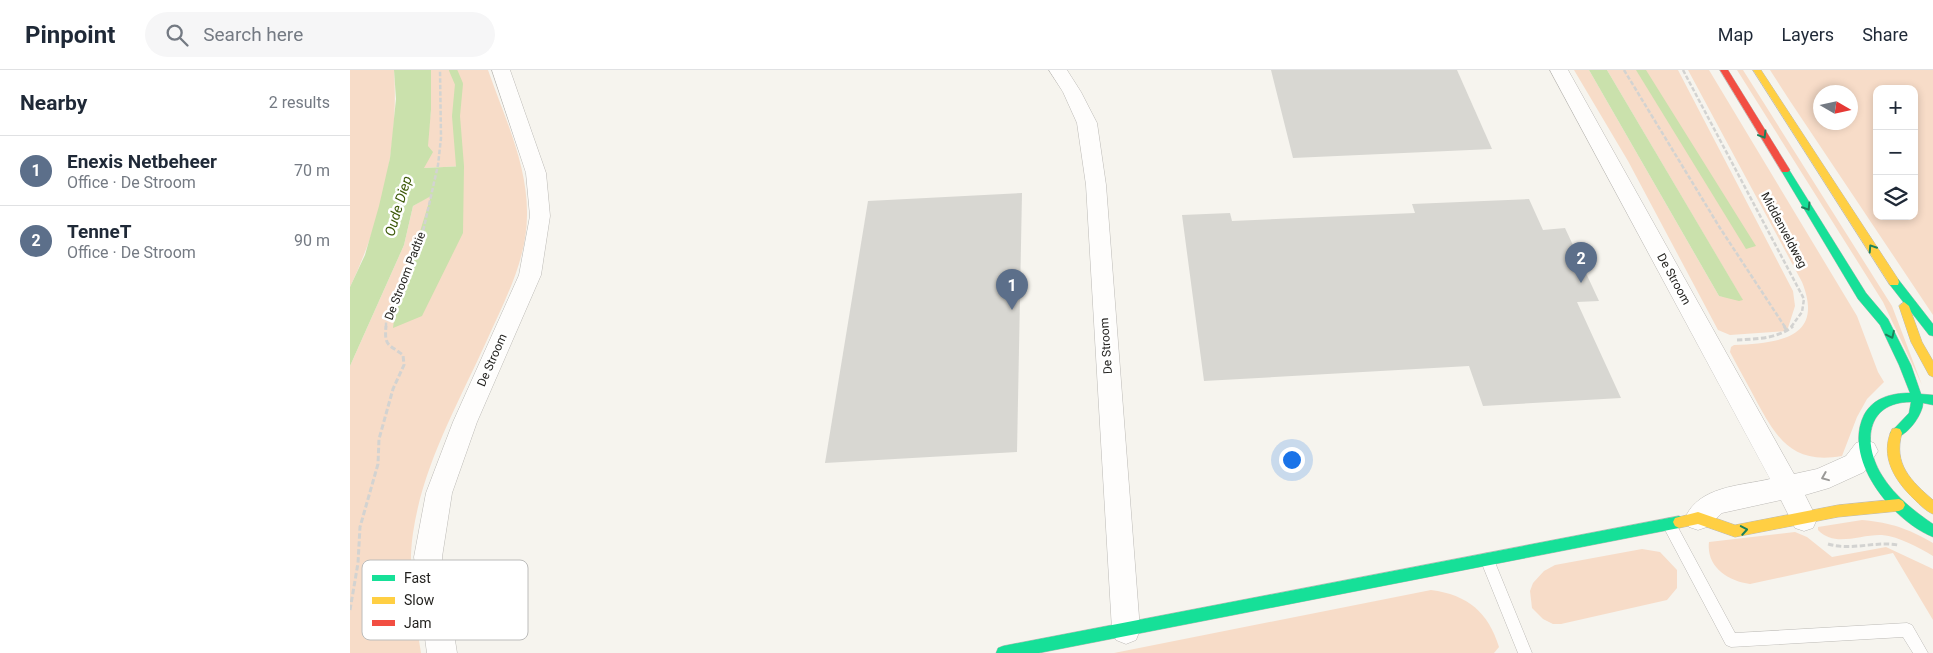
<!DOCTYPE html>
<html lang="en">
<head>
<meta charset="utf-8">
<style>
	:root { --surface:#fff; --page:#f6f6f7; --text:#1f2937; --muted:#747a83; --line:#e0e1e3; --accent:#6b6a66 }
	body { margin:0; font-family:Roboto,sans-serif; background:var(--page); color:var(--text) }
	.controls { position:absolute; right:15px; top:15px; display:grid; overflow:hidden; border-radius:10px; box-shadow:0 2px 8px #0003 }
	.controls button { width:45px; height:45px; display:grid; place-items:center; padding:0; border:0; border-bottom:1px solid var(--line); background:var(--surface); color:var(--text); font:25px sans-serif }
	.compass { position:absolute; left:1463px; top:15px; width:45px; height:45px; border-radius:50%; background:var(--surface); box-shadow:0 2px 8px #0003; rotate:99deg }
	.you { position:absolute; left:941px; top:389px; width:18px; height:18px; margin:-12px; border:4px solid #fff; border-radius:50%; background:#1a73e8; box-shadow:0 0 0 8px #1a73e833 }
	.badge { display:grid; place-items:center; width:32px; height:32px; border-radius:50%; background:var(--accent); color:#fff; font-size:16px; font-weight:700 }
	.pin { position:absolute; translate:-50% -41px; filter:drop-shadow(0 1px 2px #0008) }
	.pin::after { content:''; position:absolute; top:26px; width:18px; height:15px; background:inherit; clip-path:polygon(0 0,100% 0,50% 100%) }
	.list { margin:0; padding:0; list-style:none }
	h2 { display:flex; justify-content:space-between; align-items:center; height:65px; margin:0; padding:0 20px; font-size:21px }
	h2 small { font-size:16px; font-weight:400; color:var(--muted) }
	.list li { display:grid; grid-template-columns:32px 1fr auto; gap:15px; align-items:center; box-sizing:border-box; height:70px; padding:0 20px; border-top:1px solid var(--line) }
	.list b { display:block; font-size:19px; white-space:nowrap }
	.list p { margin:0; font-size:16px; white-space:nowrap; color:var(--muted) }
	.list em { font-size:16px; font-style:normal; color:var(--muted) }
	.icon { flex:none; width:28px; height:28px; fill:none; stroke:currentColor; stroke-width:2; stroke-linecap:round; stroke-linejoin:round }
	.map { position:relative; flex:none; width:1583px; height:583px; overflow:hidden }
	header { display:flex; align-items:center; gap:30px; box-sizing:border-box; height:70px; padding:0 25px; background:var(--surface); border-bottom:1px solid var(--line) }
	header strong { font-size:24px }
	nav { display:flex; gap:28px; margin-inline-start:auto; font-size:18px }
	.search { width:350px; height:45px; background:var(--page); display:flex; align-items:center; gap:12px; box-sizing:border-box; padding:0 18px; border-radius:28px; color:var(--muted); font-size:19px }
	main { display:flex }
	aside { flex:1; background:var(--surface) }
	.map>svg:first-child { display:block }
</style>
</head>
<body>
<header>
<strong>Pinpoint</strong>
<div class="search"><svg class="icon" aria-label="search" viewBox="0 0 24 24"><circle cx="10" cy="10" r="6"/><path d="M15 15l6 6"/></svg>Search here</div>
<nav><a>Map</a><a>Layers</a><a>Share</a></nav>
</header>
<main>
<aside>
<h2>Nearby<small>2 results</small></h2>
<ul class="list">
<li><span class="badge" style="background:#5c6f8a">1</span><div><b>Enexis Netbeheer</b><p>Office · De Stroom</p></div><em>70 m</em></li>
<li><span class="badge" style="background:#5c6f8a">2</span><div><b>TenneT</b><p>Office · De Stroom</p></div><em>90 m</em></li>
</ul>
</aside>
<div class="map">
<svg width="1583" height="583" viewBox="0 0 1583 583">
	<rect width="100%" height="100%" fill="#f6f4ee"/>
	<g fill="#f7dcc8" fill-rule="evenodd">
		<path d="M0,0H44C49,74 32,150 0,217Z"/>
		<path d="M81,0H138C154,46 178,95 177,145C177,189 155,230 137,270C109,332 73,394 63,463C57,503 65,544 71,583H0V296L54,175L63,136L81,125L114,96L74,98L81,40Z"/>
		<path d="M1224,0H1239L1369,226L1392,229L1257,0H1328L1443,221L1445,236L1437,261L1380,265L1368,260L1278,91Z"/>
		<path d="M1338,0H1359L1507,246L1528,302L1534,312L1517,329L1507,347L1492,386C1444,394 1429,372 1408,334C1399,317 1389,299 1380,282L1381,277L1384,275C1428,273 1475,269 1452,212Z"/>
		<path d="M1387,0H1393L1542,236L1572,315L1533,232Z"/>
		<path d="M1420,0H1583V245L1440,31ZM1527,19H1564V146H1527ZM1470,22H1500V52H1470Z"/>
		<path d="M1512,450C1543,453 1556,458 1583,473V486C1568,477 1550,467 1532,465C1510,464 1485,478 1468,460V457Z"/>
		<path d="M1445,462L1457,467L1482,487L1536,477L1583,499V550L1543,483L1400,514C1378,511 1356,497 1359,472Z"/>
		<path d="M1292,479L1310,482L1327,500V518L1317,530L1211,554H1203L1193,549L1182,538L1180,521L1183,513L1194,501L1205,495Z"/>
		<path d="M1081,520C1118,525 1138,542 1149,577L1144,583H764Z"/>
	</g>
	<g fill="#cae1ac">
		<path d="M44,0H81V40L78,76L83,82L74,98L114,96L113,163L72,246L43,258L45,242L81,126L63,136L54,175L0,296V217L15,185L29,136L40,88L46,29Z"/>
		<path d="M1239,0H1257L1393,230L1389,231L1369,226Z"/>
		<path d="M1286,0H1296L1406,176L1396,179Z"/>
	</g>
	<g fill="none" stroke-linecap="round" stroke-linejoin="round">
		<path stroke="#cae1ac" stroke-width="8" d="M103,0L109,14L106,46L110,96"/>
	</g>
	<g fill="#d8d7d2">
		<path d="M921,0H1107L1142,79L943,88Z"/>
		<path d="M672,123L667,382L475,393L518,131Z"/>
		<path d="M1179,129L1193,160L1215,158L1249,231L1227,232L1271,328L1133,336L1119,296L854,311L832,145L880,143L882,151L1065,143L1062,134Z"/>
	</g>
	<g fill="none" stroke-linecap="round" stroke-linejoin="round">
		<g stroke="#bcbab6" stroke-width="1">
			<g id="lane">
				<path d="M1319,448L1324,450L1385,563L1557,553L1562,555L1578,583H1563L1553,567L1381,577L1376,575L1314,458L1313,454L1314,450Z"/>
				<path d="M1137,483L1142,485L1182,583H1168L1130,489L1132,485Z"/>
			</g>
		</g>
		<g stroke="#bcbab6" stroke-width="1">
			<g id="street">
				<path d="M142,0H160L196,103L200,146L191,205L127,352L102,423L92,487L107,583H77L64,487L76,423L103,352L169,205L180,146L176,103Z"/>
				<path d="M699,0H717L731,22L747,53L756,115L790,560L786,570L776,574L766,570L762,560L736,115L727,53L713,22Z"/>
				<path d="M1200,0H1218L1444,404L1467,399L1496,386L1506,373L1515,370L1524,373L1528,381L1514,402L1479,418L1455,425L1467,449L1463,458L1454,461L1445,458L1431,430L1372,443L1357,457L1348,460L1339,457L1335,448C1349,416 1390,416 1420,409Z"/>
			</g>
		</g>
		<g stroke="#bcbab6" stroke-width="1">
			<g id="fast">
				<path d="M1435,97L1438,98L1516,223L1538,249L1561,295L1571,324L1583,325V335L1573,333C1573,345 1554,371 1542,367L1540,363L1559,343L1561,332C1515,332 1512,375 1533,407C1545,426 1564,441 1583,454V467C1543,451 1492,390 1514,345C1523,328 1541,323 1560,323L1549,295L1530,255L1508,229L1432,102V98Z"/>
				<path d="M1544,208L1548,209L1583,254V266L1579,265L1540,215L1539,212L1540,209Z"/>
				<path d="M1329,446L1333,448L1335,452L1333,456L1329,458L689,583H646L648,578L653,576Z"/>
			</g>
		</g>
		<g stroke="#bcbab6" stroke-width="1">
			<g id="slow">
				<path d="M1403,0H1411L1548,209L1549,212L1548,215H1540Z"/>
				<path d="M1554,232L1559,236L1572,272L1583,291V307L1579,305L1561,272L1549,236Z"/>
				<path d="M1546,358L1550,359L1552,363C1543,394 1561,411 1583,430V444C1576,441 1570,435 1564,429C1545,411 1529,386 1542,359Z"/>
				<path d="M1549,429L1553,431L1555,435L1553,439L1549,441L1488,447L1385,467L1348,454L1329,458L1325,456L1323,452L1325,448L1348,442L1385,455L1488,435Z"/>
			</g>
		</g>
		<g stroke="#bcbab6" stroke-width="1">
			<path id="jam" d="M1370,0H1378L1440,100L1438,102H1432Z"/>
		</g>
		<g stroke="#d3d3d1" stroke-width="2.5" stroke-dasharray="4.5 2" stroke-linecap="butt">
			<path d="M1274,0L1370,158L1435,257"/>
			<path d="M1333,0L1454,229L1452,242L1441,257"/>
			<path d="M36,257V252L72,166L88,95L91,68L90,0"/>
		</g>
		<g stroke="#d3d3d1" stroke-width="3" stroke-dasharray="5.5 2.5" stroke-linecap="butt">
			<path d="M1434,256L1437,261"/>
			<path d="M1387,270C1405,269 1428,269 1443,256"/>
			<path d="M1478,474C1501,481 1524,471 1548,475"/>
			<path d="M0,540L8,493L10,457L28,394L29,369L43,319L54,295L53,285C39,274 34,277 36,256"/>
		</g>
		<use href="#lane" fill="#fefdfc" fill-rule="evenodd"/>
		<use href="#street" fill="#fefdfc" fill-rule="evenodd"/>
		<use href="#fast" fill="#16e098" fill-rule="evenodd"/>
		<use href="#slow" fill="#ffcf43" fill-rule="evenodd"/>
		<use href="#jam" fill="#f24e42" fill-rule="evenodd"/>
	</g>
	<defs><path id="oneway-chevron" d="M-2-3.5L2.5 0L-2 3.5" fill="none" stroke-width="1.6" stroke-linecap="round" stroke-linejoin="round" transform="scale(1.25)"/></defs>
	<g stroke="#1b805a">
		<use href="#oneway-chevron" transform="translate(1413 65) rotate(59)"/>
		<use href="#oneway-chevron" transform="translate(1457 137) rotate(58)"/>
		<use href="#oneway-chevron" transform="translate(1522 178) rotate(-123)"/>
		<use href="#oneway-chevron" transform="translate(1541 265) rotate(65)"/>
		<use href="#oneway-chevron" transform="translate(1394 460) rotate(-10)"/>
	</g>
	<use stroke="#9a9997" href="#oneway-chevron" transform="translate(1475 407) rotate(158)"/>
	<g text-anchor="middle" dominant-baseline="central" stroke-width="5" stroke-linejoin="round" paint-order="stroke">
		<g font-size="12" fill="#201f1c" stroke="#fff">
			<text transform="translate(1434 160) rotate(62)">Middenveldweg</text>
			<text transform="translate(55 206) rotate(-69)">De Stroom Padtie</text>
			<text transform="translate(1324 209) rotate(61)">De Stroom</text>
			<text transform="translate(756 276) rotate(-94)">De Stroom</text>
			<text transform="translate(142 290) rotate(-66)">De Stroom</text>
		</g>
		<g font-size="14" font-style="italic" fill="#3c5807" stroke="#fff">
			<text transform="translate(48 136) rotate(-73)">Oude Diep</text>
		</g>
	</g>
	<rect x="12" y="490" width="166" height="80" rx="8" fill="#fff" stroke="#bcbcbb" stroke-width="1"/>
	<rect x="22" y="505" width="23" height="6" fill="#16e098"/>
	<rect x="22" y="527" width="23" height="7" fill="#ffcf43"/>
	<rect x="22" y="550" width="23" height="6" fill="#f24e42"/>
	<g font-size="14" fill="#201f1c">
		<text x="54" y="513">Fast</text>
		<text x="54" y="535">Slow</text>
		<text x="54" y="558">Jam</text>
	</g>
</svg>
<div class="controls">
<button>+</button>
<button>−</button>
<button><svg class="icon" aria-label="layers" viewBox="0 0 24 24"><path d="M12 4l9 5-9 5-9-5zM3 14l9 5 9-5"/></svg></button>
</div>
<svg class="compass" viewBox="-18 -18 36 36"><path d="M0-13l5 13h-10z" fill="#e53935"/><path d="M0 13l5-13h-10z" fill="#747a83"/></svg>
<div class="you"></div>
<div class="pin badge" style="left:662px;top:240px;background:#5c6f8a">1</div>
<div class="pin badge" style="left:1231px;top:213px;background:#5c6f8a">2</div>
</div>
</main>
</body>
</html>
